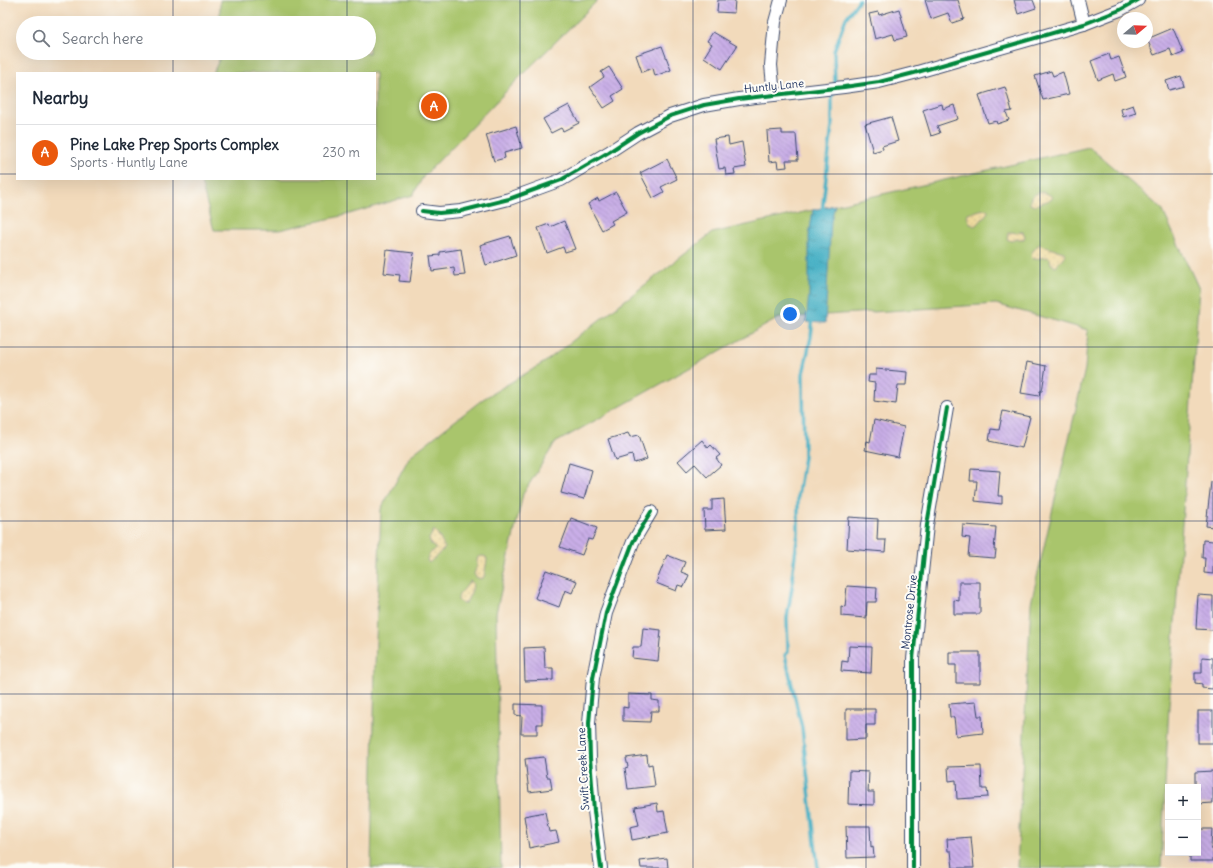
<!DOCTYPE html>
<html lang="en">
<head>
<meta charset="utf-8">
<style>
	:root { --surface:#fff; --page:#f2f2f3; --text:#1f2937; --muted:#747a83; --line:#e0e1e3; --accent:#ea580c }
	body { margin:0; font-family:Delius,sans-serif; background:var(--page); color:var(--text) }
	.controls { position:absolute; right:12px; bottom:12px; display:grid; overflow:hidden; border-radius:0px; box-shadow:0 4px 16px #0002 }
	.controls button { width:36px; height:36px; display:grid; place-items:center; padding:0; border:0; border-bottom:1px solid var(--line); background:var(--surface); color:var(--text); font:20px sans-serif }
	.compass { position:absolute; left:1117px; top:12px; width:36px; height:36px; border-radius:50%; background:var(--surface); box-shadow:0 4px 16px #0002; rotate:71deg }
	.you { position:absolute; left:790px; top:314px; width:14px; height:14px; margin:-10px; border:3px solid #fff; border-radius:50%; background:#1a73e8; box-shadow:0 0 0 6px #1a73e833 }
	.badge { display:grid; place-items:center; width:26px; height:26px; border-radius:50%; background:var(--accent); color:#fff; font-size:13px; font-weight:700 }
	.pin { position:absolute; translate:-50% -50%; border:2px solid #fff; box-shadow:0 1px 4px #0006 }
	.list { margin:0; padding:0; list-style:none }
	h2 { display:flex; justify-content:space-between; align-items:center; height:52px; margin:0; padding:0 16px; font-size:17px }
	h2 small { font-size:13px; font-weight:400; color:var(--muted) }
	.list li { display:grid; grid-template-columns:26px 1fr auto; gap:12px; align-items:center; box-sizing:border-box; height:56px; padding:0 16px; border-top:1px solid var(--line) }
	.list b { display:block; font-size:15px; white-space:nowrap }
	.list p { margin:0; font-size:13px; white-space:nowrap; color:var(--muted) }
	.list em { font-size:13px; font-style:normal; color:var(--muted) }
	.icon { flex:none; width:22px; height:22px; fill:none; stroke:currentColor; stroke-width:2; stroke-linecap:round; stroke-linejoin:round }
	.map { position:relative; flex:none; width:1213px; height:868px; overflow:hidden }
	.search { position:absolute; background:var(--surface); box-shadow:0 4px 16px #0002; left:16px; top:16px; width:360px; height:44px; display:flex; align-items:center; gap:10px; box-sizing:border-box; padding:0 14px; border-radius:22px; color:var(--muted); font-size:15px }
	.panel { position:absolute; background:var(--surface); box-shadow:0 4px 16px #0002; left:16px; top:72px; width:360px; height:108px; border-radius:0px }
	.map>svg:first-child { display:block }
</style>
</head>
<body>
<div class="map">
<svg width="1213" height="868" viewBox="0 0 1213 868">
	<defs>
		<pattern id="sand-dots" width="8" height="8" patternUnits="userSpaceOnUse"><rect width="8" height="8" fill="#eeda9e"/><path d="M2 2h.1M6 6h.1" fill="none" stroke="#ccbb8a" stroke-width="1.8" stroke-linecap="round"/></pattern>
		<pattern id="water-ripples" width="26" height="14" patternUnits="userSpaceOnUse"><rect width="26" height="14" fill="#47b0c5"/><path d="M2 4q2-2 4 0t4 0M15 11q2-2 4 0t4 0" fill="none" stroke="#3a90a3"/></pattern>
		<pattern id="building-back-hatch" width="6" height="6" patternUnits="userSpaceOnUse"><rect width="6" height="6" fill="#c9aee7"/><path d="M-1 5l2 2M0 0l6 6M5-1l2 2" fill="none" stroke="#a28ebe"/></pattern>
	</defs>
	<rect width="100%" height="100%" fill="#fdfcf7"/>
	<filter id="ink" filterUnits="userSpaceOnUse"><feTurbulence type="fractalNoise" baseFrequency=".025" numOctaves="2"/><feDisplacementMap in="SourceGraphic" scale="8" xChannelSelector="R" yChannelSelector="G"/><feConvolveMatrix kernelMatrix="1 2 1 2 8 2 1 2 1" color-interpolation-filters="sRGB"/></filter>
	<filter id="wash" filterUnits="userSpaceOnUse"><feTurbulence type="fractalNoise" baseFrequency=".012" numOctaves="4" result="noise"/><feDisplacementMap in="SourceGraphic" scale="16" xChannelSelector="R" yChannelSelector="G"/><feGaussianBlur stdDeviation="0.9" result="paint"/><feColorMatrix in="noise" values="0 0 0 0 0 0 0 0 0 0 0 0 0 0 0 0 0 1.4 0 .05"/><feComposite in="paint" operator="in"/></filter>
	<g filter="url(#wash)">
		<rect width="100%" height="100%" fill="#f2dabb"/>
		<g fill="#a9c56c" stroke="#627a65">
			<path d="M220,0H598L521,76L423,177L413,195L346,215L279,230H214L200,179H375V73H213L219,60V53H369V23H220Z"/>
			<path d="M1089,147L1162,209L1199,289L1169,706L1161,868H1017L1031,603L1085,369L1088,330L996,304L779,318L555,443L523,494L496,613L501,868H371L375,667L381,509L410,456L483,399L545,362L712,233Z"/>
		</g>
		<g fill="url(#sand-dots)" stroke="#84847e">
			<path d="M1041,192L1048,194L1052,197V199L1034,206L1030,204C1029,196 1035,194 1041,192Z"/>
			<path d="M987,209L988,212L979,223L974,226L970,223L967,217L968,214L980,210Z"/>
			<path d="M1019,231L1023,232L1025,236L1024,239H1017L1011,241L1007,239L1008,233L1011,232L1017,233Z"/>
			<path d="M1039,244L1046,247L1064,252L1065,255L1056,266L1051,264L1050,259L1048,257L1033,259L1031,257L1032,252Z"/>
			<path d="M434,530L437,533L445,548L429,563L427,560L430,553L436,549L431,545L429,539Z"/>
			<path d="M483,556L486,557L487,560L484,577L481,579L476,577L474,574L477,566V560L478,557Z"/>
			<path d="M470,581L473,583L472,590L466,603L462,604L458,600C458,594 460,594 464,589C466,587 468,583 470,581Z"/>
		</g>
		<path fill="url(#water-ripples)" stroke="#317092" d="M835,205L831,221L825,323L806,322L809,294V236L813,210Z"/>
		<g fill="none" stroke-linecap="round" stroke-linejoin="round">
			<g stroke="#47b0c5" stroke-width="3.5">
				<path d="M835,85L834,51L846,18L859,0"/>
				<path d="M822,212L832,126V96L835,91"/>
				<path d="M813,317L811,337L803,374L804,457L798,495V533L792,577L793,581L787,618L788,652L785,655L802,728L818,868"/>
			</g>
		</g>
		<g id="blocks">
			<g fill="url(#building-back-hatch)">
				<path d="M718,0H735L734,13L717,12Z"/>
				<path d="M925,0H958L964,19L952,23L948,13L931,19Z"/>
				<path d="M1014,0H1033L1036,8L1018,14Z"/>
				<path d="M899,9L907,37L895,40L893,34L875,39L869,14L878,12L879,15Z"/>
				<path d="M1173,28L1183,53L1173,57L1170,49L1154,55L1147,39Z"/>
				<path d="M713,32L737,46L722,69L704,57L712,44L707,41Z"/>
				<path d="M662,46L671,70L655,76L653,68L642,72L636,55Z"/>
				<path d="M1109,54L1111,60L1119,57L1126,77L1115,81L1113,74L1098,80L1091,61Z"/>
				<path d="M609,67L623,89L612,96L615,101L604,108L590,87L604,77L601,72Z"/>
				<path d="M1051,71L1053,76L1063,72L1069,94L1043,100L1035,76Z"/>
				<path d="M1181,76L1184,86L1169,90L1166,81Z"/>
				<path d="M1005,87L1012,111L1006,112L1009,120L997,124L996,121L988,123L979,95Z"/>
				<path d="M942,104L943,109L954,105L958,119L937,126L940,133L931,136L923,110Z"/>
				<path d="M569,105L579,123L563,131L561,128L551,133L543,119Z"/>
				<path d="M1133,105L1136,113L1123,117L1121,109Z"/>
				<path d="M891,117L898,141L882,146L883,149L873,152L865,124Z"/>
				<path d="M516,126L522,148L504,153L505,158L494,161L486,135Z"/>
				<path d="M782,130V134H796L798,160H786L787,167L778,168L777,161L769,162L767,131Z"/>
				<path d="M728,137L729,145L742,142L746,167L734,169L735,174L726,175L725,168L719,169L714,139Z"/>
				<path d="M667,159L677,179L661,187L664,192L653,198L640,173Z"/>
				<path d="M616,192L627,212L611,221L613,224L602,230L588,204L598,198L599,201Z"/>
				<path d="M564,221L575,249L565,252L563,247L547,253L538,228L549,224L550,227Z"/>
				<path d="M510,236L516,255L486,265L480,245Z"/>
				<path d="M461,249L465,275L455,276L454,268L432,271L430,256L440,255V252Z"/>
				<path d="M387,250L414,253L410,282L399,281L400,275L384,273Z"/>
				<path d="M1027,362L1046,366L1042,391H1040L1039,396L1021,393Z"/>
				<path d="M876,369L907,372L906,385H898L896,404L874,401L875,383L868,382L869,375H876Z"/>
				<path d="M1003,411L1030,417L1022,448L989,441L991,429L999,430Z"/>
				<path d="M874,420L904,427L898,457L865,450L867,441L870,442Z"/>
				<path d="M628,433L630,437L639,435L647,459L634,463L632,455L615,460L608,439Z"/>
				<path d="M702,440L708,448L711,445L720,455L716,458L721,465L707,477L695,464L687,471L678,461Z"/>
				<path d="M569,463L592,470L584,499L561,493Z"/>
				<path d="M971,469L1000,471L998,496H1002V504L975,501L977,481H970Z"/>
				<path d="M1211,482H1213V527L1206,526Z"/>
				<path d="M724,499L726,529L705,530L704,510H712V500Z"/>
				<path d="M849,517L878,519L877,540H886L885,552L847,549Z"/>
				<path d="M571,518L597,528L592,540L588,539L582,555L560,547Z"/>
				<path d="M963,525L996,527L994,550H996L995,558L968,556L970,538L962,537Z"/>
				<path d="M1203,540L1213,541V574L1204,573L1205,558H1202Z"/>
				<path d="M667,555L685,562L681,572L689,575L684,587L678,585L676,591L656,583Z"/>
				<path d="M546,570L577,581L572,593L565,590L559,607L535,598Z"/>
				<path d="M959,582H980V614H954V600L959,601Z"/>
				<path d="M847,586L877,588L876,602H867L866,618L841,616V606L845,607Z"/>
				<path d="M1198,595L1213,596V630L1196,629Z"/>
				<path d="M643,628L661,630L658,661L632,658L633,647H641Z"/>
				<path d="M849,646L872,647L871,673L841,671L842,661L848,662Z"/>
				<path d="M544,647L545,668H553V680L525,681L524,648Z"/>
				<path d="M949,652H980V683H956V665H949Z"/>
				<path d="M1202,657L1213,658V689L1202,688V684L1195,683V673H1202Z"/>
				<path d="M628,694L652,695V700L659,701V711H651L650,722L623,721V707L628,708Z"/>
				<path d="M976,702L978,716H982L983,733L956,736L954,717H950L949,704Z"/>
				<path d="M515,704L542,705V724H537V734H521L522,716L515,715Z"/>
				<path d="M846,709H875V725H866V739L846,740Z"/>
				<rect x="1198" y="711" width="15" height="32"/>
				<path d="M647,755L648,765L652,764L655,786L628,789L625,768L628,767L626,758Z"/>
				<path d="M544,757L547,777H550L552,789L529,792L525,759Z"/>
				<path d="M981,766L982,789H987L988,797L957,799L956,780L949,781L948,767Z"/>
				<path d="M849,771L869,772L868,792H874V805L848,804Z"/>
				<path d="M1213,771V803L1198,804V787H1195V772Z"/>
				<path d="M657,803L658,812L664,811L668,833L632,840L630,827L639,825L635,807Z"/>
				<path d="M545,812L549,832L556,831L559,842L529,848L524,816Z"/>
				<path d="M846,826H870L871,847L873,846L874,857L847,858Z"/>
				<path d="M1198,829H1212L1211,849H1213V861H1190V853H1198Z"/>
				<path d="M971,837L974,868H953L951,851H948L947,839Z"/>
				<path d="M667,858L668,868H641L640,861Z"/>
			</g>
		</g>
	</g>
	<g filter="url(#ink)">
		<use href="#blocks" fill-opacity="0" stroke="#3b496c" stroke-width="1"/>
		<g fill="none" stroke-linecap="round" stroke-linejoin="round">
			<g stroke="#3b496c" stroke-width="14">
				<g id="minor">
					<path d="M1078,0L1084,24"/>
					<path d="M774,95L771,65L775,22L781,0"/>
					<path d="M422,211L439,213L461,211L509,199L561,180L609,152L638,133L670,116L704,105L739,99L844,87L879,82L914,73L1084,24L1120,10L1138,0"/>
					<path d="M601,868L594,811L590,758L589,723L593,678L606,613L633,542L651,512"/>
					<path d="M913,868V659L927,525L947,408"/>
				</g>
			</g>
			<use href="#minor" stroke="#fff" stroke-width="12"/>
			<g stroke="#fdfcf7" stroke-width="6">
				<g id="cycleway">
					<path d="M422,211L439,213L461,211L509,199L561,180L609,152L638,133L670,116L704,105L739,99L844,87L879,82L914,73L1084,24L1120,10L1138,0"/>
					<path d="M601,868L594,811L590,758L589,723L593,678L606,613L633,542L651,512"/>
					<path d="M913,868V659L927,525L947,408"/>
				</g>
			</g>
			<use href="#cycleway" stroke="#00873e" stroke-width="4"/>
		</g>
	</g>
	<path fill="none" stroke="#1b2f5e" stroke-width="1" stroke-opacity="0.55" d="M173,0V23M347,0V23M520,0V868M693,0V868M866,0V868M1040,0V868M173,53V73M347,53V73M0,174H17M375,174H1213M173,179V868M347,179V868M0,347H1213M0,521H1213M0,694H1213"/>
	<g text-anchor="middle" dominant-baseline="central" stroke-width="4" stroke-linejoin="round" paint-order="stroke">
		<g font-size="11" fill="#1b2f5e" stroke="#fdfcf7">
			<text transform="translate(774 86) rotate(-6)">Huntly Lane</text>
			<text transform="translate(909 612) rotate(-84)">Montrose Drive</text>
			<text transform="translate(583 769) rotate(-93)">Swift Creek Lane</text>
		</g>
	</g>
</svg>
<div class="controls">
<button>+</button>
<button>−</button>
</div>
<svg class="compass" viewBox="-18 -18 36 36"><path d="M0-13l5 13h-10z" fill="#e53935"/><path d="M0 13l5-13h-10z" fill="#747a83"/></svg>
<div class="you"></div>
<div class="pin badge" style="left:434px;top:106px">A</div>
<div class="search"><svg class="icon" aria-label="search" viewBox="0 0 24 24"><circle cx="10" cy="10" r="6"/><path d="M15 15l6 6"/></svg>Search here</div>
<section class="panel">
<h2>Nearby<small></small></h2>
<ul class="list">
<li><span class="badge">A</span><div><b>Pine Lake Prep Sports Complex</b><p>Sports · Huntly Lane</p></div><em>230 m</em></li>
</ul>
</section>
</div>
</body>
</html>
